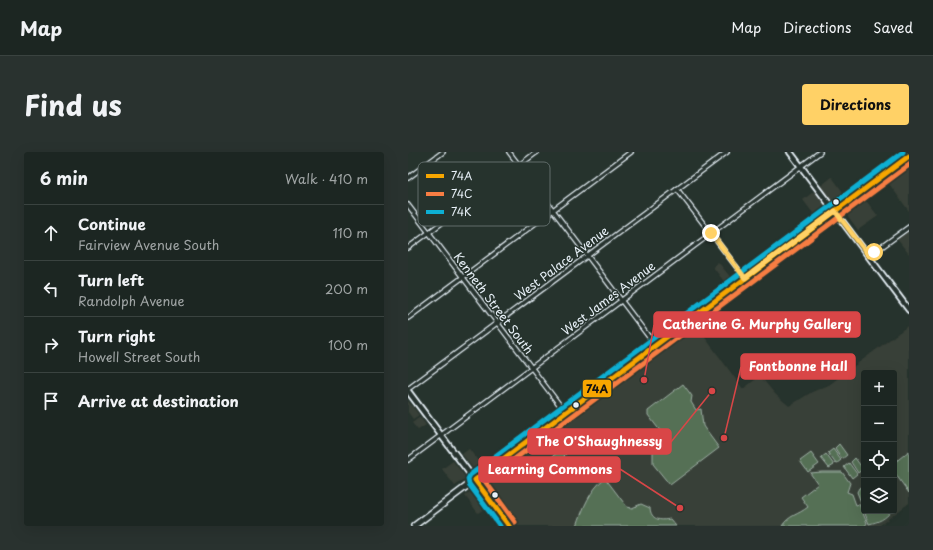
<!DOCTYPE html>
<html lang="en">
<head>
<meta charset="utf-8">
<style>
	:root { --surface:#1c2622; --page:#29322f; --text:#f1f3f6; --muted:#a0a5a5; --line:#3a4340; --accent:#ffd166 }
	body { margin:0; font-family:"Playpen Sans",sans-serif; background:var(--page); color:var(--text) }
	.controls { position:absolute; right:12px; bottom:12px; display:grid; overflow:hidden; border-radius:4px; box-shadow:0 4px 16px #0002 }
	.controls button { width:36px; height:36px; display:grid; place-items:center; padding:0; border:0; border-bottom:1px solid var(--line); background:var(--surface); color:var(--text); font:20px sans-serif }
	.stop { position:absolute; width:12px; height:12px; margin:-9px; border:3px solid #ffd166; border-radius:50%; background:#fff }
	.stop.end { background:#ffd166; border-color:#fff; box-shadow:0 1px 4px #0008 }
	.list { margin:0; padding:0; list-style:none }
	h2 { display:flex; justify-content:space-between; align-items:center; height:52px; margin:0; padding:0 16px; font-size:17px }
	h2 small { font-size:13px; font-weight:400; color:var(--muted) }
	.list li { display:grid; grid-template-columns:26px 1fr auto; gap:12px; align-items:center; box-sizing:border-box; height:56px; padding:0 16px; border-top:1px solid var(--line) }
	.list b { display:block; font-size:15px; white-space:nowrap }
	.list p { margin:0; font-size:13px; white-space:nowrap; color:var(--muted) }
	.list em { font-size:13px; font-style:normal; color:var(--muted) }
	.icon { flex:none; width:22px; height:22px; fill:none; stroke:currentColor; stroke-width:2; stroke-linecap:round; stroke-linejoin:round }
	.map { position:relative; flex:none; width:501px; height:374px; overflow:hidden; border-radius:4px }
	header { display:flex; align-items:center; gap:24px; box-sizing:border-box; height:56px; padding:0 20px; background:var(--surface); border-bottom:1px solid var(--line) }
	header strong { font-size:19px }
	nav { display:flex; gap:22px; margin-inline-start:auto; font-size:14px }
	.intro { display:flex; align-items:center; justify-content:space-between; box-sizing:border-box; height:96px; padding:0 24px }
	h1 { margin:0; font-size:28px }
	.button { padding:10px 18px; border-radius:4px; background:var(--accent); color:#111; font-size:14px; font-weight:700 }
	main { display:flex; gap:24px; padding:0 24px }
	aside { flex:1; background:var(--surface); border-radius:4px; box-shadow:0 4px 16px #0002 }
	.map>svg:first-child { display:block }
</style>
</head>
<body>
<header>
<strong>Map</strong>
<nav><a>Map</a><a>Directions</a><a>Saved</a></nav>
</header>
<div class="intro"><h1>Find us</h1><a class="button">Directions</a></div>
<main>
<aside>
<h2>6 min<small>Walk · 410 m</small></h2>
<ul class="list">
<li><svg class="icon" aria-label="ahead" viewBox="0 0 24 24"><path d="M12 20V5M6 11l6-6 6 6"/></svg><div><b>Continue</b><p>Fairview Avenue South</p></div><em>110 m</em></li>
<li><svg class="icon" aria-label="left" viewBox="0 0 24 24"><path d="M17 20v-9H6M10 6l-5 5 5 5"/></svg><div><b>Turn left</b><p>Randolph Avenue</p></div><em>200 m</em></li>
<li><svg class="icon" aria-label="right" viewBox="0 0 24 24"><path d="M7 20v-9h11M14 6l5 5-5 5"/></svg><div><b>Turn right</b><p>Howell Street South</p></div><em>100 m</em></li>
<li><svg class="icon" aria-label="arrive" viewBox="0 0 24 24"><path d="M6 21V4h12l-3 4 3 4H6"/></svg><div><b>Arrive at destination</b></div></li>
</ul>
</aside>
<div class="map">
<svg width="501" height="374" viewBox="0 0 501 374">
	<rect width="100%" height="100%" fill="#26332d"/>
	<filter id="ink" filterUnits="userSpaceOnUse"><feTurbulence type="fractalNoise" baseFrequency=".025" numOctaves="2"/><feDisplacementMap in="SourceGraphic" scale="8" xChannelSelector="R" yChannelSelector="G"/><feConvolveMatrix kernelMatrix="1 2 1 2 8 2 1 2 1" color-interpolation-filters="sRGB"/></filter>
	<g filter="url(#ink)">
		<g fill="#394037" fill-rule="evenodd">
			<path d="M501,13V59L479,29Z"/>
			<path d="M424,25L445,54L456,46L470,64L450,78L437,60L427,50L408,65L395,48Z"/>
			<path d="M501,78V102L489,87Z"/>
			<path d="M310,110L324,127L318,132L305,115Z"/>
			<path d="M287,172L335,237L352,224L367,242L381,254L404,240L421,233L501,173V351L471,374H110L76,329ZM456,221H486V359H456Z"/>
			<path d="M0,249L11,263L5,267L0,260Z"/>
			<path d="M12,265L18,273L10,278L4,271Z"/>
			<path d="M61,297L74,314L67,319L54,302Z"/>
			<path d="M45,309L58,326L47,334L34,317Z"/>
			<path d="M65,337L79,355L70,361L57,344Z"/>
		</g>
		<g fill="#556f55" stroke="#9eb0a6">
			<path d="M275,232L284,244L283,250L288,258L293,257L295,274L297,277L311,296L262,333L245,312V299L259,288L240,263V259Z"/>
			<path d="M431,292L439,303L434,307L427,296Z"/>
			<path d="M425,297L433,308L428,312L420,301Z"/>
			<path d="M155,299L158,302L156,304L159,309L162,307L165,311L161,315H157L152,318L149,317L143,306C146,302 150,300 155,299Z"/>
			<path d="M501,299V341L486,320V311Z"/>
			<path d="M403,301L411,312L400,320L392,309Z"/>
			<path d="M418,302L426,313L421,316L413,306Z"/>
			<path d="M447,306L455,317L450,321L443,310Z"/>
			<path d="M441,311L449,322L444,326L436,315Z"/>
			<path d="M414,320H434L442,331L439,340L444,342L448,353L451,352L459,371L457,374H374C381,363 390,363 400,355L393,345L410,332L402,321Z"/>
			<path d="M197,326L219,355L224,356L233,352L242,356C243,368 252,369 262,367L268,374H169C175,356 182,338 197,326Z"/>
			<path d="M456,334V358L449,340L451,336Z"/>
			<path d="M456,359H483C478,367 470,370 461,372Z"/>
		</g>
		<g fill="none" stroke-linecap="round" stroke-linejoin="round">
			<g stroke="#e8f1f8" stroke-width="6">
				<g id="minor">
					<path d="M101,0L247,193"/>
					<path d="M0,26L35,0"/>
					<path d="M269,37L337,126"/>
					<path d="M0,53L157,260"/>
					<path d="M0,96L129,0"/>
					<path d="M461,104L501,75"/>
					<path d="M0,166L223,0"/>
					<path d="M0,237L319,0"/>
					<path d="M0,308L412,0"/>
				</g>
			</g>
			<g stroke="#e8f1f8" stroke-width="8">
				<g id="tertiary">
					<path d="M382,0L501,158"/>
					<path d="M0,239L101,374"/>
				</g>
			</g>
			<g stroke="#e8f1f8" stroke-width="8">
				<path id="secondary" d="M6,374L75,322L501,4"/>
			</g>
			<use href="#minor" stroke="#26332d" stroke-width="3.5"/>
			<use href="#tertiary" stroke="#26332d" stroke-width="4.5"/>
			<use href="#secondary" stroke="#26332d" stroke-width="5"/>
			<g stroke="#26332d" stroke-width="8">
				<path id="bus-1" d="M101,374L67,328L501,4"/>
			</g>
			<g stroke="#26332d" stroke-width="8">
				<path id="bus-2" d="M107,370L77,329L501,13"/>
			</g>
			<g stroke="#26332d" stroke-width="8">
				<path id="bus-3" d="M92,374L61,332L60,327L62,323L495,0"/>
			</g>
			<use href="#bus-1" stroke="#f7a600" stroke-width="5"/>
			<use href="#bus-2" stroke="#f77d43" stroke-width="5"/>
			<use href="#bus-3" stroke="#0dafd3" stroke-width="5"/>
		</g>
	</g>
	<g fill="none" stroke-linecap="round" stroke-linejoin="round" filter="url(#ink)">
		<path stroke="#ffd166" stroke-width="5" d="M303,81L337,126L427,59L461,104L466,100"/>
	</g>
	<g fill="#e8f1f8" stroke="#26332d" stroke-width="1.5">
		<circle cx="428" cy="50" r="3.5"/>
		<circle cx="168" cy="253" r="3.5"/>
		<circle cx="87" cy="343" r="3.5"/>
	</g>
	<g text-anchor="middle" dominant-baseline="central" stroke-width="3" stroke-linejoin="round" paint-order="stroke">
		<g font-size="12" fill="#e8f1f8" stroke="#26332d">
			<text transform="translate(153 111) rotate(-37)">West Palace Avenue</text>
			<text transform="translate(200 146) rotate(-37)">West James Avenue</text>
			<text transform="translate(86 151) rotate(53)">Kenneth Street South</text>
		</g>
	</g>
	<rect x="10" y="10" width="132" height="64" rx="6" fill="#26332d" stroke="#606c6a" stroke-width="1"/>
	<rect x="18" y="22" width="18" height="4" fill="#f7a600"/>
	<rect x="18" y="40" width="18" height="4" fill="#f77d43"/>
	<rect x="18" y="58" width="18" height="4" fill="#0dafd3"/>
	<g font-size="11" fill="#e8f1f8">
		<text x="43" y="28">74A</text>
		<text x="43" y="46">74C</text>
		<text x="43" y="64">74K</text>
	</g>
	<path fill="none" stroke="#d94647" stroke-width="1.5" d="M236 228L246 173M316 286L333 215M304 239L263 290M272 356L212 317"/>
	<g fill="#d94647" stroke="#26332d" stroke-width="1.5">
		<circle cx="236" cy="228" r="4"/>
		<circle cx="316" cy="286" r="4"/>
		<circle cx="304" cy="239" r="4"/>
		<circle cx="272" cy="356" r="4"/>
	</g>
	<g fill="#d94647" stroke="#d94647" stroke-width="1.5">
		<rect x="246" y="160" width="206" height="25" rx="4"/>
		<rect x="333" y="202" width="114" height="25" rx="4"/>
		<rect x="120" y="277" width="143" height="25" rx="4"/>
		<rect x="71" y="305" width="141" height="25" rx="4"/>
	</g>
	<g font-size="13" text-anchor="middle" font-weight="bold" fill="#fff">
		<text x="349" y="177">Catherine G. Murphy Gallery</text>
		<text x="390" y="219">Fontbonne Hall</text>
		<text x="191" y="294">The O'Shaughnessy</text>
		<text x="142" y="322">Learning Commons</text>
	</g>
	<rect stroke="#26332d" stroke-width="1.5" x="174" y="227" width="30" height="19" rx="4" fill="#f7a600"/>
	<g font-size="11" text-anchor="middle" font-weight="bold" fill="#111">
		<text x="189" y="241">74A</text>
	</g>
</svg>
<div class="controls">
<button>+</button>
<button>−</button>
<button><svg class="icon" aria-label="locate" viewBox="0 0 24 24"><circle cx="12" cy="12" r="6"/><path d="M12 2v4M12 18v4M2 12h4M18 12h4"/></svg></button>
<button><svg class="icon" aria-label="layers" viewBox="0 0 24 24"><path d="M12 4l9 5-9 5-9-5zM3 14l9 5 9-5"/></svg></button>
</div>
<div class="stop" style="left:466px;top:100px"></div>
<div class="stop end" style="left:303px;top:81px"></div>
</div>
</main>
</body>
</html>
